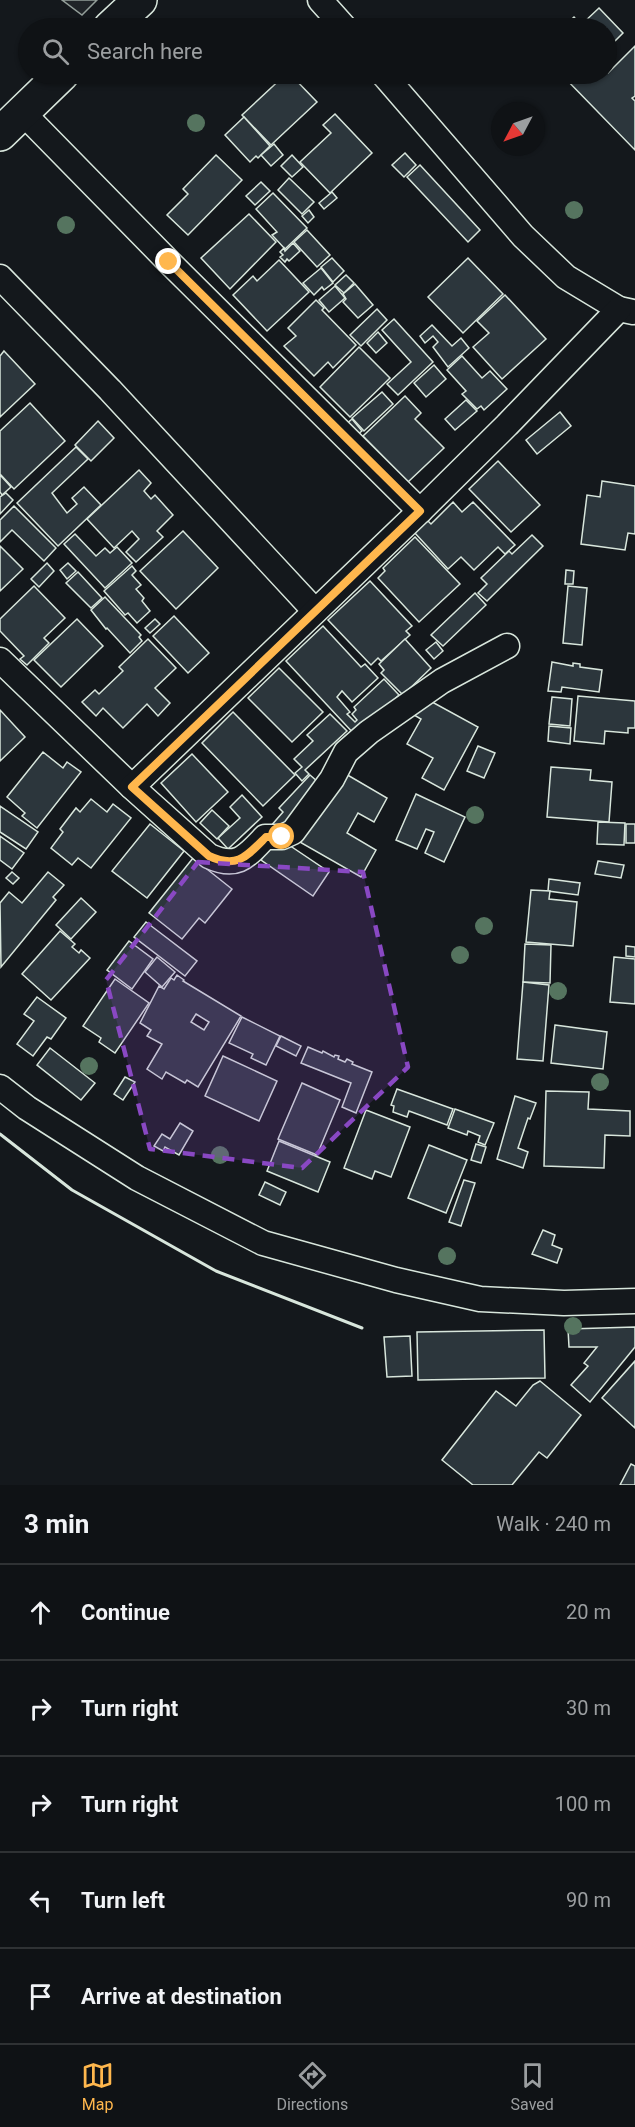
<!DOCTYPE html>
<html lang="en">
<head>
<meta charset="utf-8">
<style>
	:root { --surface:#0f1215; --page:#181b1e; --text:#f1f3f6; --muted:#9b9ea0; --line:#2f3234; --accent:#ffb74d }
	body { margin:0; font-family:Roboto,sans-serif; background:var(--page); color:var(--text) }
	.compass { position:absolute; left:491px; top:102px; width:54px; height:54px; border-radius:50%; background:var(--surface); box-shadow:0 2px 4px #0004; rotate:229deg }
	.stop { position:absolute; width:18px; height:18px; margin:-14px; border:4px solid #ffb74d; border-radius:50%; background:#fff }
	.stop.end { background:#ffb74d; border-color:#fff; box-shadow:0 2px 6px #0008 }
	.list { margin:0; padding:0; list-style:none }
	h2 { display:flex; justify-content:space-between; align-items:center; height:78px; margin:0; padding:0 24px; font-size:26px }
	h2 small { font-size:20px; font-weight:400; color:var(--muted) }
	.list li { display:grid; grid-template-columns:39px 1fr auto; gap:18px; align-items:center; box-sizing:border-box; height:96px; padding:0 24px; border-top:2px solid var(--line) }
	.list b { display:block; font-size:22px; white-space:nowrap }
	.list em { font-size:20px; font-style:normal; color:var(--muted) }
	.icon { flex:none; width:33px; height:33px; fill:none; stroke:currentColor; stroke-width:2; stroke-linecap:round; stroke-linejoin:round }
	.map { position:relative; flex:none; width:635px; height:1485px; overflow:hidden }
	.search { position:absolute; background:var(--surface); box-shadow:0 2px 4px #0004; left:18px; right:18px; top:18px; height:66px; display:flex; align-items:center; gap:15px; box-sizing:border-box; padding:0 21px; border-radius:33px; color:var(--muted); font-size:22px }
	.sheet { height:558px; background:var(--surface) }
	nav { display:flex; justify-content:space-around; align-items:center; box-sizing:border-box; height:84px; border-top:2px solid var(--line); background:var(--surface); font-size:16px; color:var(--muted) }
	nav a { display:grid; justify-items:center; gap:3px }
	nav .on { color:var(--accent) }
	.map>svg:first-child { display:block }
</style>
</head>
<body>
<div class="map">
<svg width="635" height="1485" viewBox="0 0 635 1485">
	<rect width="100%" height="100%" fill="#14181c"/>
	<path fill="#202428" stroke="#939e99" stroke-width="1.5" d="M62,0H97L82,15Z"/>
	<g fill="#2c363c" stroke="#d8e6dc" stroke-width="1.5" fill-rule="evenodd">
		<path d="M599,8L623,33L606,50V28H562L574,17L581,25Z"/>
		<path d="M635,46V96L632,98L635,101V150L561,74H606V71L608,73Z"/>
		<path d="M286,74H290L317,102L271,145L242,115Z"/>
		<path d="M335,114L372,153L330,193L300,162L331,133L323,125Z"/>
		<path d="M244,117L270,146L258,158L256,156L250,162L225,135Z"/>
		<path d="M274,144L283,155L271,166L261,155Z"/>
		<path d="M405,153L416,165L404,177L392,165Z"/>
		<path d="M216,155L242,180L188,235L167,215L188,194L183,189Z"/>
		<path d="M292,155L303,167L292,177L281,166Z"/>
		<path d="M420,165L480,230L468,242L407,177Z"/>
		<path d="M289,178L314,202L302,214L278,190Z"/>
		<path d="M261,182L270,191L255,205L246,196Z"/>
		<path d="M332,192L337,198L324,209L319,203Z"/>
		<path d="M273,193L307,228L285,249L272,235L277,232L256,209Z"/>
		<path d="M309,210L314,217L308,223L302,216Z"/>
		<path d="M249,214L276,242L230,289L201,258Z"/>
		<path d="M307,230L330,255L317,267L294,242Z"/>
		<path d="M293,243L300,251L289,261L287,259L285,262L280,257L283,255L280,252L284,248L285,251Z"/>
		<path d="M332,258L344,271L333,282L321,267Z"/>
		<path d="M468,258L503,294L463,333L428,297Z"/>
		<path d="M279,260L309,292L267,331L233,295L253,276L257,281Z"/>
		<path d="M321,268L333,283L324,290L322,287L314,295L303,283Z"/>
		<path d="M346,275L354,283L344,293L335,285Z"/>
		<path d="M355,284L373,305L358,318L343,302L346,299L343,294Z"/>
		<path d="M335,286L345,298L329,312L319,300Z"/>
		<path d="M505,295L546,339L502,379L473,347L489,333L477,321Z"/>
		<path d="M316,300L324,308L322,310L356,345L333,368L328,362L314,376L284,346L296,336L288,328Z"/>
		<path d="M377,309L387,320L361,346L350,335Z"/>
		<path d="M394,319L433,362L398,395L387,384L411,362L382,330Z"/>
		<path d="M432,325L452,346L461,338L469,348L448,367L433,347L438,342L433,336L425,343L420,336Z"/>
		<path d="M378,332L387,343L376,353L367,343Z"/>
		<path d="M359,347L390,378L350,417L320,387Z"/>
		<path d="M4,351L35,384L0,417V356Z"/>
		<path d="M462,356L482,378L490,371L507,389L484,410L481,406L477,409L462,394L466,391L447,370Z"/>
		<path d="M434,365L446,379L426,397L414,383Z"/>
		<path d="M382,392L393,404L364,431L352,418Z"/>
		<path d="M405,396L421,413L415,419L444,448L408,482L363,436Z"/>
		<path d="M466,400L477,411L455,430L445,419Z"/>
		<path d="M30,403L65,441L14,489L0,474V431Z"/>
		<path d="M560,412L571,426L537,454L526,440Z"/>
		<path d="M352,419L362,431L353,438L344,426Z"/>
		<path d="M98,421L114,438L91,461L75,445Z"/>
		<path d="M76,447L88,459L52,493L67,513L77,504L72,498L84,487L101,505L58,546L17,503Z"/>
		<path d="M498,461L540,505L511,532L469,489Z"/>
		<path d="M139,470L151,483L144,491L151,499L155,495L173,515L157,531L163,537L136,562L126,552L139,539L132,531L114,548L87,519Z"/>
		<path d="M0,475L11,487L2,495L0,492Z"/>
		<path d="M602,481L635,486V534L628,533L625,550L581,544L587,495L600,497Z"/>
		<path d="M6,493L13,500L0,514V497Z"/>
		<path d="M453,502L462,512L473,502L515,545L505,554L498,547L474,570L461,557L448,569L414,532L427,520L431,524Z"/>
		<path d="M14,506L56,548L44,561L12,530L0,542V520Z"/>
		<path d="M183,531L218,568L176,609L140,571Z"/>
		<path d="M75,534L96,556L105,548L110,553L117,547L132,563L105,588L64,544Z"/>
		<path d="M532,535L543,546L487,601L478,593L487,584L481,578L509,551L512,554Z"/>
		<path d="M415,537L460,584L419,622L378,578L385,571L383,568Z"/>
		<path d="M0,546L23,569L0,591Z"/>
		<path d="M47,563L54,571L39,587L31,579Z"/>
		<path d="M68,563L76,571L67,579L60,570Z"/>
		<path d="M132,566L136,571L132,575L141,585L136,589L144,598L142,601L150,611L137,623L128,613L125,615L104,591Z"/>
		<path d="M566,570L574,571L573,584H565Z"/>
		<path d="M78,572L102,598L91,608L66,583Z"/>
		<path d="M370,581L412,626L406,631L410,635L381,661L378,658L371,665L328,620Z"/>
		<path d="M34,586L65,618L44,638L49,643L27,665L20,659L24,656L0,631V619Z"/>
		<path d="M568,586L587,588L582,645L563,643Z"/>
		<path d="M475,593L486,605L443,646L431,635Z"/>
		<path d="M105,597L141,635L139,637L142,641L130,653L107,628L106,629L91,610Z"/>
		<path d="M174,616L209,653L188,673L153,636Z"/>
		<path d="M77,619L103,646L61,687L34,660Z"/>
		<path d="M155,619L160,624L150,633L145,628Z"/>
		<path d="M323,626L361,667L365,664L378,678L352,702L342,691L337,697L350,712L347,714L355,722L357,720L352,714L356,710L354,707L384,679L399,695L356,736L286,661Z"/>
		<path d="M148,639L176,668L155,688L170,703L158,716L147,704L123,728L103,708L96,716L82,702L95,690L99,694L123,671L119,667Z"/>
		<path d="M405,639L431,668L403,695L381,673L384,670L379,664Z"/>
		<path d="M436,642L443,651L434,659L426,650Z"/>
		<path d="M552,662L573,666V663L580,664V667L602,670L599,692L562,687L561,692L548,691Z"/>
		<path d="M279,668L323,712L292,742L248,698Z"/>
		<path d="M578,696L635,701V728H628V733L605,731L604,744L574,741Z"/>
		<path d="M423,697L478,727L444,790L422,778L433,758L407,744L421,719L414,715Z"/>
		<path d="M552,697L572,699L570,726L549,724Z"/>
		<path d="M0,710L25,737L0,761Z"/>
		<path d="M233,712L295,775L263,806L202,743Z"/>
		<path d="M330,714L347,731L305,770L309,774L302,781L295,773L302,767L294,759L313,741L307,735Z"/>
		<path d="M549,726L571,728L570,744L548,741Z"/>
		<path d="M478,746L495,753L484,778L467,771Z"/>
		<path d="M43,752L63,768L67,762L81,772L37,828L22,816L25,813L7,797Z"/>
		<path d="M192,754L228,792L196,822L161,783Z"/>
		<path d="M551,767L591,770L590,780L612,782L609,822L547,817Z"/>
		<path d="M339,770L387,798L374,822L358,813L347,833L376,850L361,877L298,841Z"/>
		<path d="M310,775L325,788L279,836L270,827L283,812L279,808Z"/>
		<path d="M416,794L465,817L444,862L425,853L434,832L426,829L417,849L396,840Z"/>
		<path d="M242,795L262,817L228,849L218,838L240,818L230,807Z"/>
		<path d="M91,799L107,812L113,804L131,818L91,868L78,858L72,865L51,848L63,832L60,829L76,808L80,812Z"/>
		<path d="M0,806L38,832L26,849L0,832Z"/>
		<path d="M212,810L229,826L217,839L200,823Z"/>
		<path d="M598,822L625,823L624,845L597,844Z"/>
		<path d="M150,824L184,851L147,898L112,871Z"/>
		<rect x="626" y="824" width="9" height="19"/>
		<path d="M0,836L24,853L12,869L0,860Z"/>
		<path d="M277,837L329,872L313,896L261,860Z"/>
		<path d="M193,858L232,889L205,923L199,918L182,939L149,913Z"/>
		<path d="M598,861L624,865L621,878L595,874Z"/>
		<path d="M12,872L19,878L13,884L6,878Z"/>
		<path d="M48,872L64,885L53,897L56,900L1,967L0,903L9,892L22,903Z"/>
		<path d="M549,879L580,883L578,895L548,891Z"/>
		<path d="M531,890L550,891L549,899L577,902L573,946L526,942Z"/>
		<path d="M81,898L96,912L71,939L56,925Z"/>
		<path d="M146,922L197,961L185,976L134,937Z"/>
		<path d="M60,931L75,944L72,947L79,953L81,950L90,958L51,1000L22,974Z"/>
		<path d="M129,941L153,959L132,989L107,970Z"/>
		<path d="M525,944L551,945L550,983L523,982Z"/>
		<path d="M626,946L635,947V957L626,956Z"/>
		<path d="M157,957L175,972L162,987L145,972Z"/>
		<path d="M614,957L635,959V1004L610,1002Z"/>
		<path d="M177,975L184,980L183,981L241,1016L198,1087L187,1080L185,1083L166,1072L162,1079L147,1069L162,1044L147,1036L151,1030L140,1023L159,986L164,989L171,978L174,980ZM196,1014L209,1022L204,1030L191,1022Z"/>
		<path d="M115,979L149,1003L115,1053L99,1042L101,1038L83,1026Z"/>
		<path d="M523,982L549,985L543,1061L517,1059Z"/>
		<path d="M37,997L66,1018L51,1039L47,1037L33,1056L17,1044L34,1021L24,1014Z"/>
		<path d="M242,1017L280,1036L266,1065L251,1058L253,1054L229,1043Z"/>
		<path d="M555,1025L607,1032L603,1069L551,1063Z"/>
		<path d="M281,1036L301,1046L296,1056L276,1046Z"/>
		<path d="M308,1047L322,1053L323,1051L334,1057L335,1055L339,1056L338,1059L345,1062L347,1059L353,1062L352,1064L372,1072L356,1113L342,1107L351,1083L301,1063Z"/>
		<path d="M50,1048L95,1083L81,1100L37,1065Z"/>
		<path d="M223,1056L277,1081L259,1121L205,1096Z"/>
		<path d="M125,1077L135,1082L123,1100L114,1094Z"/>
		<path d="M302,1083L340,1100L317,1155L278,1139Z"/>
		<path d="M397,1089L453,1109L447,1125L409,1111L407,1117L393,1112L394,1106L391,1105Z"/>
		<path d="M546,1091L589,1092L588,1109L630,1111V1136L605,1135L604,1168L544,1166Z"/>
		<path d="M515,1096L536,1103L530,1119L528,1118L518,1148L528,1152L523,1168L497,1159Z"/>
		<path d="M455,1109L494,1123L485,1145L478,1142L480,1136L468,1131L467,1135L448,1128Z"/>
		<path d="M366,1110L410,1127L391,1177L375,1171L372,1179L344,1168Z"/>
		<path d="M180,1123L193,1131L179,1155L165,1147L163,1151L154,1146L162,1134L170,1139Z"/>
		<path d="M279,1141L330,1162L318,1192L267,1171Z"/>
		<path d="M476,1144L486,1147L481,1163L471,1160Z"/>
		<path d="M429,1145L467,1160L446,1213L408,1198Z"/>
		<path d="M464,1180L475,1183L461,1226L449,1222Z"/>
		<path d="M265,1182L286,1192L280,1205L259,1195Z"/>
		<path d="M543,1230L555,1235L552,1245L562,1249L557,1263L532,1254Z"/>
		<path d="M635,1327V1347L590,1402L571,1385L588,1366L584,1363L597,1347H569L568,1329Z"/>
		<path d="M544,1330L545,1378L418,1380L417,1332Z"/>
		<path d="M410,1336L412,1376L387,1377L384,1337Z"/>
		<path d="M635,1361V1428L602,1398Z"/>
		<path d="M540,1381L581,1415L547,1458L539,1452L512,1485H473L442,1460L496,1391L516,1406L533,1385Z"/>
		<path d="M631,1464L635,1466V1485H620Z"/>
	</g>
	<g fill="none" stroke-linecap="round" stroke-linejoin="round">
		<g stroke="#d8e6dc" stroke-width="27">
			<g id="street">
				<path d="M320,0L345,28"/>
				<path d="M383,74L523,236L566,277L619,309L633,312"/>
				<path d="M22,112L169,262L420,511"/>
				<path d="M0,277L110,390L315,611"/>
				<path d="M0,660L132,787L209,856C237,869 246,857 265,837H282L293,832L332,779L346,752L369,732L442,681L507,646"/>
				<path d="M132,787L420,511L507,425L619,309"/>
				<path d="M0,1087L27,1108L137,1178L263,1243L396,1280L480,1299L564,1303L635,1301"/>
			</g>
		</g>
		<g stroke="#d8e6dc" stroke-width="36">
			<g id="secondary">
				<path d="M110,28L140,0"/>
				<path d="M0,134L62,74"/>
			</g>
		</g>
		<use href="#street" stroke="#14181c" stroke-width="24"/>
		<use href="#secondary" stroke="#14181c" stroke-width="33"/>
		<path stroke="#d8e6dc" stroke-width="3" d="M0,1134L72,1190L216,1271L362,1328"/>
	</g>
	<g fill="#55745f">
		<circle cx="196" cy="123" r="9"/>
		<circle cx="574" cy="210" r="9"/>
		<circle cx="66" cy="225" r="9"/>
		<circle cx="475" cy="815" r="9"/>
		<circle cx="484" cy="926" r="9"/>
		<circle cx="460" cy="955" r="9"/>
		<circle cx="558" cy="991" r="9"/>
		<circle cx="89" cy="1066" r="9"/>
		<circle cx="600" cy="1082" r="9"/>
		<circle cx="220" cy="1155" r="9"/>
		<circle cx="447" cy="1256" r="9"/>
		<circle cx="573" cy="1326" r="9"/>
	</g>
	<g fill="none" stroke-linecap="round" stroke-linejoin="round">
		<path stroke="#ffb74d" stroke-width="8" d="M169,262L420,511L132,787L209,856C237,869 246,857 266,837H282"/>
	</g>
	<path fill="#8948c3" fill-opacity="0.2" stroke="#8948c3" stroke-width="4.5" stroke-dasharray="12 8" stroke-linejoin="round" d="M198,862L363,872L408,1067L302,1168L150,1149L106,980Z"/>
</svg>
<svg class="compass" viewBox="-18 -18 36 36"><path d="M0-13l5 13h-10z" fill="#e53935"/><path d="M0 13l5-13h-10z" fill="#9b9ea0"/></svg>
<div class="stop" style="left:282px;top:837px"></div>
<div class="stop end" style="left:169px;top:262px"></div>
<div class="search"><svg class="icon" aria-label="search" viewBox="0 0 24 24"><circle cx="10" cy="10" r="6"/><path d="M15 15l6 6"/></svg>Search here</div>
</div>
<section class="sheet">
<h2>3 min<small>Walk · 240 m</small></h2>
<ul class="list">
<li><svg class="icon" aria-label="ahead" viewBox="0 0 24 24"><path d="M12 20V5M6 11l6-6 6 6"/></svg><div><b>Continue</b></div><em>20 m</em></li>
<li><svg class="icon" aria-label="right" viewBox="0 0 24 24"><path d="M7 20v-9h11M14 6l5 5-5 5"/></svg><div><b>Turn right</b></div><em>30 m</em></li>
<li><svg class="icon" aria-label="right" viewBox="0 0 24 24"><path d="M7 20v-9h11M14 6l5 5-5 5"/></svg><div><b>Turn right</b></div><em>100 m</em></li>
<li><svg class="icon" aria-label="left" viewBox="0 0 24 24"><path d="M17 20v-9H6M10 6l-5 5 5 5"/></svg><div><b>Turn left</b></div><em>90 m</em></li>
<li><svg class="icon" aria-label="arrive" viewBox="0 0 24 24"><path d="M6 21V4h12l-3 4 3 4H6"/></svg><div><b>Arrive at destination</b></div></li>
</ul>
</section>
<nav>
<a class="on"><svg class="icon" aria-label="map" viewBox="0 0 24 24"><path d="M3 6l6-2 6 2 6-2v14l-6 2-6-2-6 2zM9 4v14M15 6v14"/></svg>Map</a>
<a><svg class="icon" aria-label="directions" viewBox="0 0 24 24"><path d="M12 3l9 9-9 9-9-9zM9 14v-3h6M13 9l2 2-2 2"/></svg>Directions</a>
<a><svg class="icon" aria-label="saved" viewBox="0 0 24 24"><path d="M7 4h10v16l-5-4-5 4z"/></svg>Saved</a>
</nav>
</body>
</html>
